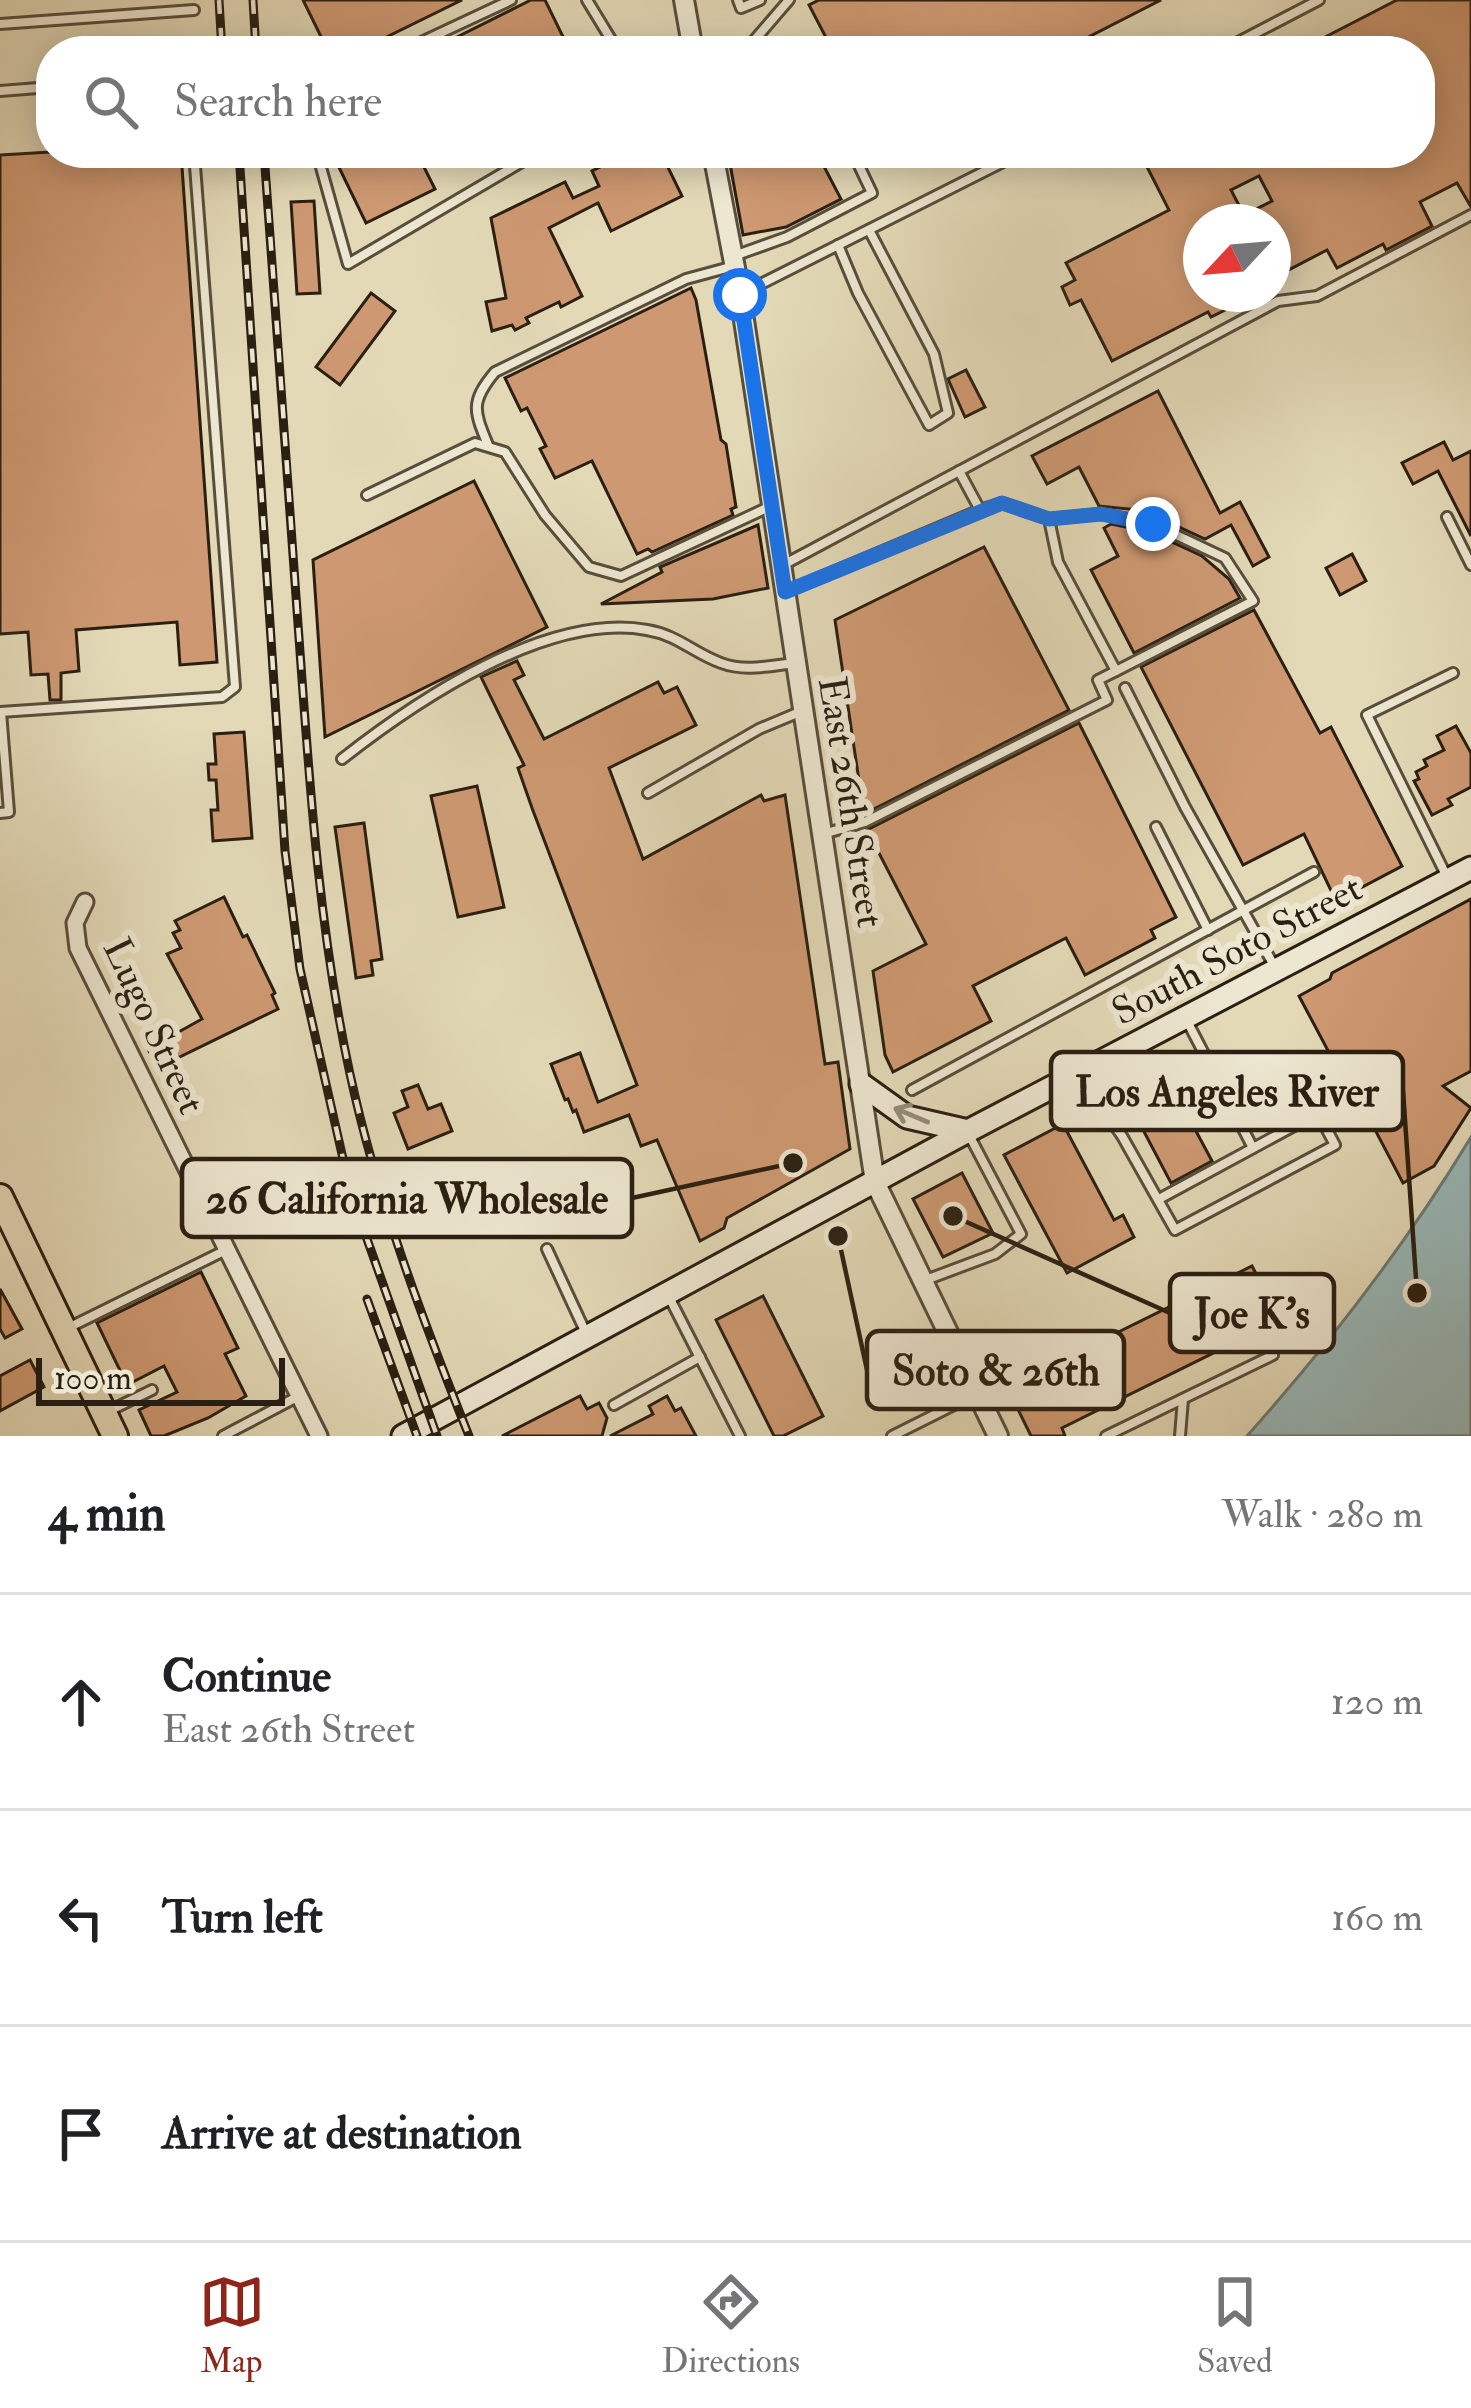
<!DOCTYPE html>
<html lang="en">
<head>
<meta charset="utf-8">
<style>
	:root { --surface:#fff; --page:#f6f6f6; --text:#202124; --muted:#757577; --line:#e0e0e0; --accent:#8f2418 }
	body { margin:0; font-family:"IM FELL Double Pica",serif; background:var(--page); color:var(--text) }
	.compass { position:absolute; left:1183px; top:204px; width:108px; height:108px; border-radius:50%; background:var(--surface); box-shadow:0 6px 30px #0003; rotate:244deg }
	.scale { position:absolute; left:36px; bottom:30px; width:249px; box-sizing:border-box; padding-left:12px; border:6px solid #2a1f12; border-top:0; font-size:33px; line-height:42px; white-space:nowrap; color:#2a1f12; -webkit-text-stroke:9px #ede6d0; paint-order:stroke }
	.stop { position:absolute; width:36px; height:36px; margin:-27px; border:9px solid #1a73e8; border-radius:50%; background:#fff }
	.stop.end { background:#1a73e8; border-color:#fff; box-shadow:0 3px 12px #0008 }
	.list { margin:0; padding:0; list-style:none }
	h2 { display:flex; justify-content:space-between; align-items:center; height:156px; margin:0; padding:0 48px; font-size:51px }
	h2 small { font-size:39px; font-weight:400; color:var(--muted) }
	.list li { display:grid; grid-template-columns:78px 1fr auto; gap:36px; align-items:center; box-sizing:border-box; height:216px; padding:0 48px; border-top:3px solid var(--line) }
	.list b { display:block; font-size:45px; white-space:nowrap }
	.list p { margin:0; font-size:39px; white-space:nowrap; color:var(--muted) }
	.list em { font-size:39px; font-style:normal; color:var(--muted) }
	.icon { flex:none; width:66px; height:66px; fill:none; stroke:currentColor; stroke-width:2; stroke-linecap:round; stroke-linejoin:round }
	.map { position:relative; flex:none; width:1471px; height:1436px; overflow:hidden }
	.search { position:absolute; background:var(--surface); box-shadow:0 6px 30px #0003; left:36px; right:36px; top:36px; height:132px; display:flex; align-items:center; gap:30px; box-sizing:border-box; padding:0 42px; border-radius:48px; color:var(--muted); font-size:45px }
	.sheet { height:804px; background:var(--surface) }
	nav { display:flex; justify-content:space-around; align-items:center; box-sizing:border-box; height:168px; border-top:3px solid var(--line); background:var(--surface); font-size:33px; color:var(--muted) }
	nav a { display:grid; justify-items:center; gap:6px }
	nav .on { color:var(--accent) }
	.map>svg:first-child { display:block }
</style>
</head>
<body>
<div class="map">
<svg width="1471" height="1436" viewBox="0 0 1471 1436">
	<rect width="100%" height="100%" fill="#e3d9b7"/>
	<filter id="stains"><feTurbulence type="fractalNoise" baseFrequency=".00167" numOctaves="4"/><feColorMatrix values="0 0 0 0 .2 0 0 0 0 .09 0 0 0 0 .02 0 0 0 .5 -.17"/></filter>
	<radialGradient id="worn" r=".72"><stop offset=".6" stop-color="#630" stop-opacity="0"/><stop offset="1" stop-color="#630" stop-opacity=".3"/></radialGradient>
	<path fill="#99b8b8" stroke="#6d7b76" stroke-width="3" d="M1471,1137V1436H1247C1330,1343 1407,1243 1471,1137Z"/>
	<g fill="#ce9972" stroke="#2a1f12" stroke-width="3" fill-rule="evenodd">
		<path d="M303,0H462L358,51H328Z"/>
		<path d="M531,0H545L570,51H429Z"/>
		<path d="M819,0H1161L1061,51H833L809,5Z"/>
		<path d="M1397,0H1471V207L1457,183L1420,202L1432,226L1386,250L1383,244L1337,268L1327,250L1273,278V222H1201V294H1232L1237,304L1211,317L1208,312L1112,361L1081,300L1070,305L1062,287L1075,280L1066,263L1169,210L1140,153H1420V51H1298ZM1259,176L1272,201L1244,215L1231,190Z"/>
		<path d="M51,152L181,153L217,662L180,665L177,622L76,630L79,671L61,673V700H50L48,674L31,675L28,632L0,634V155Z"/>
		<path d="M332,153H417L435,189L366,223Z"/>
		<path d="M629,153H661L682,196L611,231L598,203L549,228L582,296L561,307L559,302L526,318L529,323L515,330L512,325L492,331L486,302L506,298L491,218L565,182L573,198L599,186L592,171Z"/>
		<path d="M728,153H817L841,199L786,227L743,235Z"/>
		<path d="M314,201L320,293L297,294L291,202Z"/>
		<path d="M691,288L696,300L721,440L726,444L736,507L731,509L733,515L652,552L648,549L637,554L592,461L555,478L540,449L546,446L527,408L521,411L505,378Z"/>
		<path d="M371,293L395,311L340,385L316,367Z"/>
		<path d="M966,370L985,407L965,417L948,379Z"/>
		<path d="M1158,391L1220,513L1240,502L1269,557L1253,566L1231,525L1205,539L1157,517L1135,512L1138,510L1099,506L1079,467L1047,484L1032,456Z"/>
		<path d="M1444,442L1453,460L1471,451V536L1438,471L1413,484L1402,463Z"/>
		<path d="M474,481L547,627L325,737L313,560Z"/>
		<path d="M1111,524L1150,532L1202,556L1229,579L1240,598L1134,653L1091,570L1118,556L1104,528Z"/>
		<path d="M758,525L768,588L713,599L601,604L662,572L660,567Z"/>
		<path d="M984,547L1069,710L864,814L835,620Z"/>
		<path d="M1352,554L1366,581L1340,595L1326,568Z"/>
		<path d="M1254,610L1320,733L1331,727L1402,866L1336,901L1304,834L1243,865L1141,667Z"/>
		<path d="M517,661L524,675L514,680L544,739L658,682L664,693L677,687L696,725L609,768L643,859L761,795L764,801L785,795L825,1064L838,1062L850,1149L727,1218L724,1228L700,1241L657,1140L641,1146L629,1115L584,1132L576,1110L573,1112L568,1099L565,1100L551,1064L580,1053L598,1102L637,1085L532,808L518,768L524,765L481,677Z"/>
		<path d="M1079,723L1176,917L1151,930L1155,938L1085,975L1066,938L973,986L991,1021L893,1072L885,1055L873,971L926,944L867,830Z"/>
		<path d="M1456,726L1471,753V787L1448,799L1452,805L1432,815L1414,781L1419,779L1416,772L1427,766L1424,760L1444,750L1437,736Z"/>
		<path d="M244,732L252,838L213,841L211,810H218L216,780H209L208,764H216L214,734Z"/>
		<path d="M477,786L504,907L458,917L431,796Z"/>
		<path d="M364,823L382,959L371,961L373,975L356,978L335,827Z"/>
		<path d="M224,897L243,937L247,935L275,993L272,995L278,1009L157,1068L148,1049L202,1019L167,954L181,948L173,933L180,930L175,921Z"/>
		<path d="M1471,899V1071L1443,1086L1471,1108L1434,1166L1403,1183L1372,1124L1368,1126L1299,996L1330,979L1332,973Z"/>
		<path d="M1160,1064L1212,1161L1171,1183L1120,1086Z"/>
		<path d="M418,1085L428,1109L441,1104L452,1131L408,1149L394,1113L408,1107L402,1091Z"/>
		<path d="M1063,1124L1114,1220L1123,1215L1134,1237L1067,1273L1004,1155Z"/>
		<path d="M962,1173L993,1233L943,1257L913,1199Z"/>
		<path d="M1252,1266L1280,1320L1062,1428L1065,1436H1031L1007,1387Z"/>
		<path d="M201,1272L238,1348L225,1354L246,1396L208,1418L164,1436H151L139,1410L177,1392L164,1366L127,1385L97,1323Z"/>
		<path d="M0,1289L22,1329L5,1338L0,1329Z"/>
		<path d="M763,1296L823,1416L783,1436H774L716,1320Z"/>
		<path d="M30,1360L44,1387L0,1411V1376Z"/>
		<path d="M580,1396L587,1409L599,1403L607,1418L602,1436H502Z"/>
		<path d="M667,1396L675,1411L681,1408L696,1436H610L653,1414L649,1406Z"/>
	</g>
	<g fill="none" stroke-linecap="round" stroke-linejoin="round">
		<g stroke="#584e3b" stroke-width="14">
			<g id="service">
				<path d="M587,0L618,51"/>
				<path d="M738,0L741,8L760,0"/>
				<path d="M0,24L194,10"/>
				<path d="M801,47L803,51"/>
				<path d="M402,51L511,0"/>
				<path d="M745,51L789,0"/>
				<path d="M1221,51L1319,0"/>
				<path d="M0,91L51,87"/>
				<path d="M317,153L348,264L537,153"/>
				<path d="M838,245L858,293L929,425L948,413L934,354L869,230"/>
				<path d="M734,256L787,237L872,193L853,153"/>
				<path d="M741,294L1021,153"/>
				<path d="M488,445C474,411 470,402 495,372L686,279L734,266"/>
				<path d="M959,471L980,510L1002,503L1049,519L1101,514L1153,524L1225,558L1253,601L1116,671L1058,562L1049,519"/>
				<path d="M367,495L475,443L505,452L545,515L589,567L621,576L771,506"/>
				<path d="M1447,517L1471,565"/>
				<path d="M783,565L1278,301L1317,296L1471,215"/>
				<path d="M788,591L980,510"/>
				<path d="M1125,688L1185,807L1276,969"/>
				<path d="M0,712L222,697L235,687L194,153"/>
				<path d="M342,759C417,700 548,612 647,630C678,635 693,653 721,663C745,672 769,666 794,663"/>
				<path d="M648,793L759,729L802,711"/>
				<path d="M0,813L9,812L1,712"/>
				<path d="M1156,827L1208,930"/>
				<path d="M823,834L865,822L1107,700L1098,680L1116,671"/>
				<path d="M1448,879L1367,715L1453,673"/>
				<path d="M1187,1021L1253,1148"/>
				<path d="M1079,1075L1122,1136L1175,1230L1335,1145L1318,1113L1159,1199"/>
				<path d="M912,1090L1314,872"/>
				<path d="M1225,1094L1271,1069"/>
				<path d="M547,1249L585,1331"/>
				<path d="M923,1281L995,1254L1021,1234L968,1133"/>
				<path d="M669,1297L740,1436"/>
				<path d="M70,1327L226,1250"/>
				<path d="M614,1405L700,1357"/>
				<path d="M111,1410L152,1390"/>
				<path d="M223,1436L297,1397"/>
				<path d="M892,1436L976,1394"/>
				<path d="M1106,1436L1273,1355"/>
				<path d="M1180,1436L1183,1399"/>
			</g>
		</g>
		<g stroke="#584e3b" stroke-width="21">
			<path id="minor" d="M85,902L75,923L78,948L319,1436"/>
		</g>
		<g stroke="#584e3b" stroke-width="24">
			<g id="tertiary">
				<path d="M684,0L693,51"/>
				<path d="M713,153L740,294L875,1182L998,1436"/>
			</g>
		</g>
		<g stroke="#2a1f12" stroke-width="27">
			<g id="secondary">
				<path d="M861,1084L907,1117L968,1131"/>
				<path d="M403,1436L968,1131L1471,868"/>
			</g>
		</g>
		<g stroke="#2a1f12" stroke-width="30">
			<path id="primary" d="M0,1197L115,1436"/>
		</g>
		<use href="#service" stroke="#ede6d0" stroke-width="8"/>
		<use href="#minor" stroke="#ede6d0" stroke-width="15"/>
		<use href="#tertiary" stroke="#ede6d0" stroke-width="18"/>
		<use href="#secondary" stroke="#ede6d0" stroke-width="21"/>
		<use href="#primary" stroke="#e3d9b7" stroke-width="24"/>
		<g stroke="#2a1f12" stroke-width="9">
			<g id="rail">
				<path d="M219,0L222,51"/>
				<path d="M253,0L256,51"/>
				<path d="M239,153L285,851L300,969L351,1194L437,1436"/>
				<path d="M264,153C276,310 287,467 298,624C309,775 318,926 350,1074C377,1199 422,1318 469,1436"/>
				<path d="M367,1299L417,1436"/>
			</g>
		</g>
		<use href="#rail" stroke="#ede6d0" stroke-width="4.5" stroke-dasharray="14" stroke-linecap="butt"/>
	</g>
	<defs><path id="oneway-shaft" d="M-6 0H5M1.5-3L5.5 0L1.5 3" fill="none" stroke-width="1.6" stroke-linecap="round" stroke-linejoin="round" transform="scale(3)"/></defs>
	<use stroke="#958c7a" href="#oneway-shaft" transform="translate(911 1115) rotate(-157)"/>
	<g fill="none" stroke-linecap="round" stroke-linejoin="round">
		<path stroke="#1a73e8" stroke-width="15" d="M740,295L785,592L1002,503L1049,519L1101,514L1153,524"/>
	</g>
	<g text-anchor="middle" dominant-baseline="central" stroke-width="12" stroke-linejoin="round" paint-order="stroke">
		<g font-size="39" fill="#2a1f12" stroke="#ede6d0">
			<text transform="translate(851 802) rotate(81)">East 26th Street</text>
			<text transform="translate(1237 950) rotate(-28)">South Soto Street</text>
			<text transform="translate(154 1026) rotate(65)">Lugo Street</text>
		</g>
	</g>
	<path fill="none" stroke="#2a1f12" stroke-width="4.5" d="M1417 1293L1403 1091M793 1163L632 1198M953 1216L1170 1313M838 1236L867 1370"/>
	<g fill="#2a1f12" stroke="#ede6d0" stroke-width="4.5">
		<circle cx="1417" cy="1293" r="12"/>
		<circle cx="793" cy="1163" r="12"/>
		<circle cx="953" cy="1216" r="12"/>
		<circle cx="838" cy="1236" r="12"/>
	</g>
	<g fill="#ede6d0" stroke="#2a1f12" stroke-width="4.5">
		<rect x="1051" y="1052" width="352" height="78" rx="12"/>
		<rect x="182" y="1159" width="450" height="78" rx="12"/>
		<rect x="1170" y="1274" width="164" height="78" rx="12"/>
		<rect x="867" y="1331" width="257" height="78" rx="12"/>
	</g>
	<g font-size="42" text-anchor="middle" font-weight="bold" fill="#2a1f12">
		<text x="1227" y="1106">Los Angeles River</text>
		<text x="407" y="1213">26 California Wholesale</text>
		<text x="1252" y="1328">Joe K's</text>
		<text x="996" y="1385">Soto &amp; 26th</text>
	</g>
	<rect width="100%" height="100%" filter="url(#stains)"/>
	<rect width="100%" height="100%" fill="url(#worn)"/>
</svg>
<svg class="compass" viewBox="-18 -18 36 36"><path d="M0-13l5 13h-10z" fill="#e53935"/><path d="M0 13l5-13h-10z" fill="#757577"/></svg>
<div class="scale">100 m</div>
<div class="stop" style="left:740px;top:295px"></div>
<div class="stop end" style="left:1153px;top:524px"></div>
<div class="search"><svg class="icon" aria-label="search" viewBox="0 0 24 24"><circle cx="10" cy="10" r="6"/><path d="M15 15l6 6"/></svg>Search here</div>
</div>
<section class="sheet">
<h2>4 min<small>Walk · 280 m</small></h2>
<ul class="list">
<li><svg class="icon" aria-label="ahead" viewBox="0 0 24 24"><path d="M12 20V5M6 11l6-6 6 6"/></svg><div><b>Continue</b><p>East 26th Street</p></div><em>120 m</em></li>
<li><svg class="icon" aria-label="left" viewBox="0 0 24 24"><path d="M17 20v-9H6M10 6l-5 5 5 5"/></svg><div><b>Turn left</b></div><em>160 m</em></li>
<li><svg class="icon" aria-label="arrive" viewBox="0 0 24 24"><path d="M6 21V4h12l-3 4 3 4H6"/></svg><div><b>Arrive at destination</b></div></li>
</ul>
</section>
<nav>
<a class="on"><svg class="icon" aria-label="map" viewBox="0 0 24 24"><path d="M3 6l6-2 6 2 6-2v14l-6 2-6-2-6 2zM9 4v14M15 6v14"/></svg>Map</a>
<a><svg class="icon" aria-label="directions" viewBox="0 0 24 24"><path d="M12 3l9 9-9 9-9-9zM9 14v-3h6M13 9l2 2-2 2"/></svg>Directions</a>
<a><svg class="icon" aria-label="saved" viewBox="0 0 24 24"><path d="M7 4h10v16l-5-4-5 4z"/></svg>Saved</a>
</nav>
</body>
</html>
